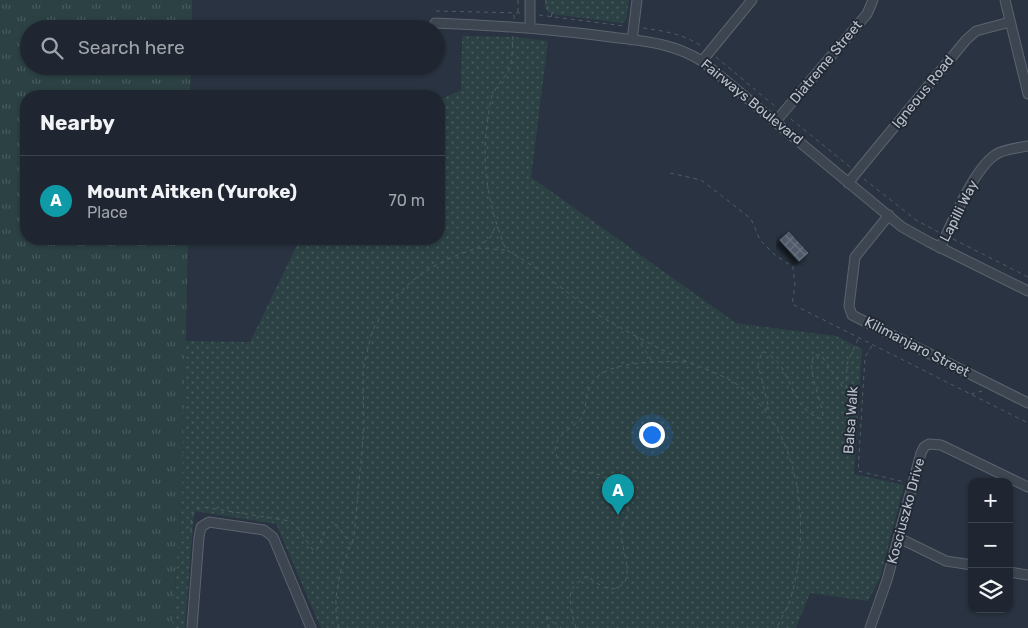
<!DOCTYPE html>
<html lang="en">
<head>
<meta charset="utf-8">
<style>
	:root { --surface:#1f2631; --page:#2c323d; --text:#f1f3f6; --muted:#a1a5ab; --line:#3c434d; --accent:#9ab9f0 }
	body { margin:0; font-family:Rubik,sans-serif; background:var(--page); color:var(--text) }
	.controls { position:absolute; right:15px; bottom:15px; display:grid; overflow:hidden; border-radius:10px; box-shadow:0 1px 4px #0004 }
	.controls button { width:45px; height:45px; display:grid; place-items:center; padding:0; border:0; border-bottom:1px solid var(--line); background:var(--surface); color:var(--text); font:25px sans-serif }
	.you { position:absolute; left:651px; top:434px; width:18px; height:18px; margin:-12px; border:4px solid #fff; border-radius:50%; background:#1a73e8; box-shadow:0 0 0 8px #1a73e833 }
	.badge { display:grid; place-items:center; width:32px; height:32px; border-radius:50%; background:var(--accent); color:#fff; font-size:16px; font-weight:700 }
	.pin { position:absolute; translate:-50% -41px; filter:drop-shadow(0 1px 2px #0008) }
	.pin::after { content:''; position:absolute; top:26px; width:18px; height:15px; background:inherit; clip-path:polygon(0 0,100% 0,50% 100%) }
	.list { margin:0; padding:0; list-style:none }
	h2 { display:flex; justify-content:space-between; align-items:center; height:65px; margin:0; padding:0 20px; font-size:21px }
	h2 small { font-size:16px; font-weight:400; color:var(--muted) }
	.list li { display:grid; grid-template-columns:32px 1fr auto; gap:15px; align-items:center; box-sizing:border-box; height:90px; padding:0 20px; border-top:1px solid var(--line) }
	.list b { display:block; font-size:19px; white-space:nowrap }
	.list p { margin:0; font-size:16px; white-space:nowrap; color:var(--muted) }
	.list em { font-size:16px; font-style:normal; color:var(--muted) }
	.icon { flex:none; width:28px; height:28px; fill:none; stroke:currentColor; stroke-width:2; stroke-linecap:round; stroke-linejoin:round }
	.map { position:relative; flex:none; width:1028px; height:628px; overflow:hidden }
	.search { position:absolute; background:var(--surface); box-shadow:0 1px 4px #0004; left:20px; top:20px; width:425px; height:55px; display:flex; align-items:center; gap:12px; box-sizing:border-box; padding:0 18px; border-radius:28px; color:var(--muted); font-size:19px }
	.panel { position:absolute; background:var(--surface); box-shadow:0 1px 4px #0004; left:20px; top:90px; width:425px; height:155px; border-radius:20px }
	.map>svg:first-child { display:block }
</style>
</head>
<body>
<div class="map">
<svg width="1028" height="628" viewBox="0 0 1028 628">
	<defs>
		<pattern id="grass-tufts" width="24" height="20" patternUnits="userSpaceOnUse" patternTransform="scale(1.25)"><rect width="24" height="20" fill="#2c4143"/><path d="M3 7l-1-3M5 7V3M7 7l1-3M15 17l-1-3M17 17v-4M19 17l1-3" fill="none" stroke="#485b5d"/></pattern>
		<pattern id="park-dots" width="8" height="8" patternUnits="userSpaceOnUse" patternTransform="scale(1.25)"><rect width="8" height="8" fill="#2c4143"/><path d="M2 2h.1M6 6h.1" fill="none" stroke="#485b5d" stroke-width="1.8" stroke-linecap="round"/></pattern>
		<pattern id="building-cross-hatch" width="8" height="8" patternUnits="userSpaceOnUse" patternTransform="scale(1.25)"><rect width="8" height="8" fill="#505a6a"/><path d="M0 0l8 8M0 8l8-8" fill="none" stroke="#67707e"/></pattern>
		<filter id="shadow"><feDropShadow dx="-4" dy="4" stdDeviation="2.5" flood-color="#0009"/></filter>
	</defs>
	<rect width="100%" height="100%" fill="#293341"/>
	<path fill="url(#grass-tufts)" d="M0,0H192V29H29V66H191L190,96H26V239H188L182,496L172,628H0Z"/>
	<g fill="url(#park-dots)">
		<path d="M545,0H629L626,20L622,23L551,14L545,7Z"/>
		<path d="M462,36L515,37L548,41L531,177L736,323L836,336L862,349L854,474L904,485L880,578L868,601L810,593L796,628H321L276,524L194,511L185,628H172L182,496L185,341L250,342L300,239H439V100L461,90Z"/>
	</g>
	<path fill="url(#building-cross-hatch)" stroke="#242c38" filter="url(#shadow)" d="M789,231L809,253L799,262L779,240Z"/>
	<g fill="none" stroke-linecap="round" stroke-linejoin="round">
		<g stroke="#5b636e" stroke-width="11">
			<g id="minor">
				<path d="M1005,0L1028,94"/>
				<path d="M435,23C491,25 547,29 603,36C639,41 670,41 702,61L902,227L929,242L1028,291"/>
				<path d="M530,27V0"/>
				<path d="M632,40L637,0"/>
				<path d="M702,61L752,0"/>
				<path d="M776,121L867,14L873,0"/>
				<path d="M848,183L966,40L976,31L1010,22"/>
				<path d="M889,215L855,257L849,306L852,315L1028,403"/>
				<path d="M940,248C952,223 973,170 995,155C1003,149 1018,148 1028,146"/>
				<path d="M899,538L946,561L972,565"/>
				<path d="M1009,572L1028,575"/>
				<path d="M192,628L199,537L201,527L209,522L264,530L273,537L311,628"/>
				<path d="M870,628L887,580L921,453L924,447L929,444L941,445L1028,487"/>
			</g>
		</g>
		<g stroke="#4c5e61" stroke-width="1" stroke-dasharray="4 4" stroke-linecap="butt">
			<path d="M546,0V8L552,14L551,17"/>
			<path d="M436,11L522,13"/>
			<path d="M518,12V0"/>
			<path d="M539,15L624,26"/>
			<path d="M514,19V13"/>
			<path d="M643,28C664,31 684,34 703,47"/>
			<path d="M513,36C512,46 513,61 509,70C504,79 496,86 492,96C490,103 489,111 488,118C480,164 489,208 506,250C544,269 574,302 612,323C637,337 663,351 690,363C707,370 726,376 741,387C802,432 811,529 791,597C788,608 781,618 777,628"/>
			<path d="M716,57L776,107"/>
			<path d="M791,119L850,167"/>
			<path d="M670,173L701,180L726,199L751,219L760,240L775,255L793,267L795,285L792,304L1028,423"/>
			<path d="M864,179L916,220L938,232"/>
			<path d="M953,239L1028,277"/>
			<path d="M477,248L490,238L495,227"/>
			<path d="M636,337L652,361"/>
			<path d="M872,346L865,357L858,471L905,482"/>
			<path d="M971,394L982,391"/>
			<path d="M765,409H769L758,364L762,352H765C771,356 778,361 782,368C793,386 797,412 822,419L823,417C822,399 806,371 814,355H821L844,389L846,388L847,364L858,339"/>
			<path d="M191,532C191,521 190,511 203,507L290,521L300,531L313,550L316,551C323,541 323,524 337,525L351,545"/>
			<path d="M339,628L336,614V597L341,569L354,537L364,428L363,370L372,331L390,302L412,281L432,267L455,256L477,248L505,250"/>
			<path d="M549,628L546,615L561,628"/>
			<path d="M576,628C573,619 567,597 572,589C575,583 582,580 587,576C599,585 612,596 625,582C631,565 622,551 621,534C620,524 629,518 628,509C628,502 622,494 618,489C613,483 607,478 600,475C584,470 565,476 557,457C549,439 569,430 579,421C588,412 584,399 589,389C591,385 594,379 598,376C616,361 664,361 687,362"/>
		</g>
		<use href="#minor" stroke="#3d4551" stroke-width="9"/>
	</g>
	<g text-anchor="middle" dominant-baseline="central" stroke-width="4" stroke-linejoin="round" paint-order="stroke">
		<g font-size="14" fill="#bac0cb" stroke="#222a36">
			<text transform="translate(826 62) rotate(-50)">Diatreme Street</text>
			<text transform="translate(923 92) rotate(-51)">Igneous Road</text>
			<text transform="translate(752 102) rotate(39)">Fairways Boulevard</text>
			<text transform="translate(959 211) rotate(-63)">Lapilli Way</text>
			<text transform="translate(917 347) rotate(27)">Kilimanjaro Street</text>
			<text transform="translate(851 420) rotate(-86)">Balsa Walk</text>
			<text transform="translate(906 511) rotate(-75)">Kosciuszko Drive</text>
		</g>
	</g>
</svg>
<div class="controls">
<button>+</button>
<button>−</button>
<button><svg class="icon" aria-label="layers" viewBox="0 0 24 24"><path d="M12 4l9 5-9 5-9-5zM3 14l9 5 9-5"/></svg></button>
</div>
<div class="you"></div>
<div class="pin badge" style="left:618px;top:515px;background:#0f9aa8">A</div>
<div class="search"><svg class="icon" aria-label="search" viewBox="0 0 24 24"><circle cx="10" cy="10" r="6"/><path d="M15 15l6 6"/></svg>Search here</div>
<section class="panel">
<h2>Nearby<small></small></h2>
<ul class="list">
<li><span class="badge" style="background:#0f9aa8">A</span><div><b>Mount Aitken (Yuroke)</b><p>Place</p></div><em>70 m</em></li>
</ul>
</section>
</div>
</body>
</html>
